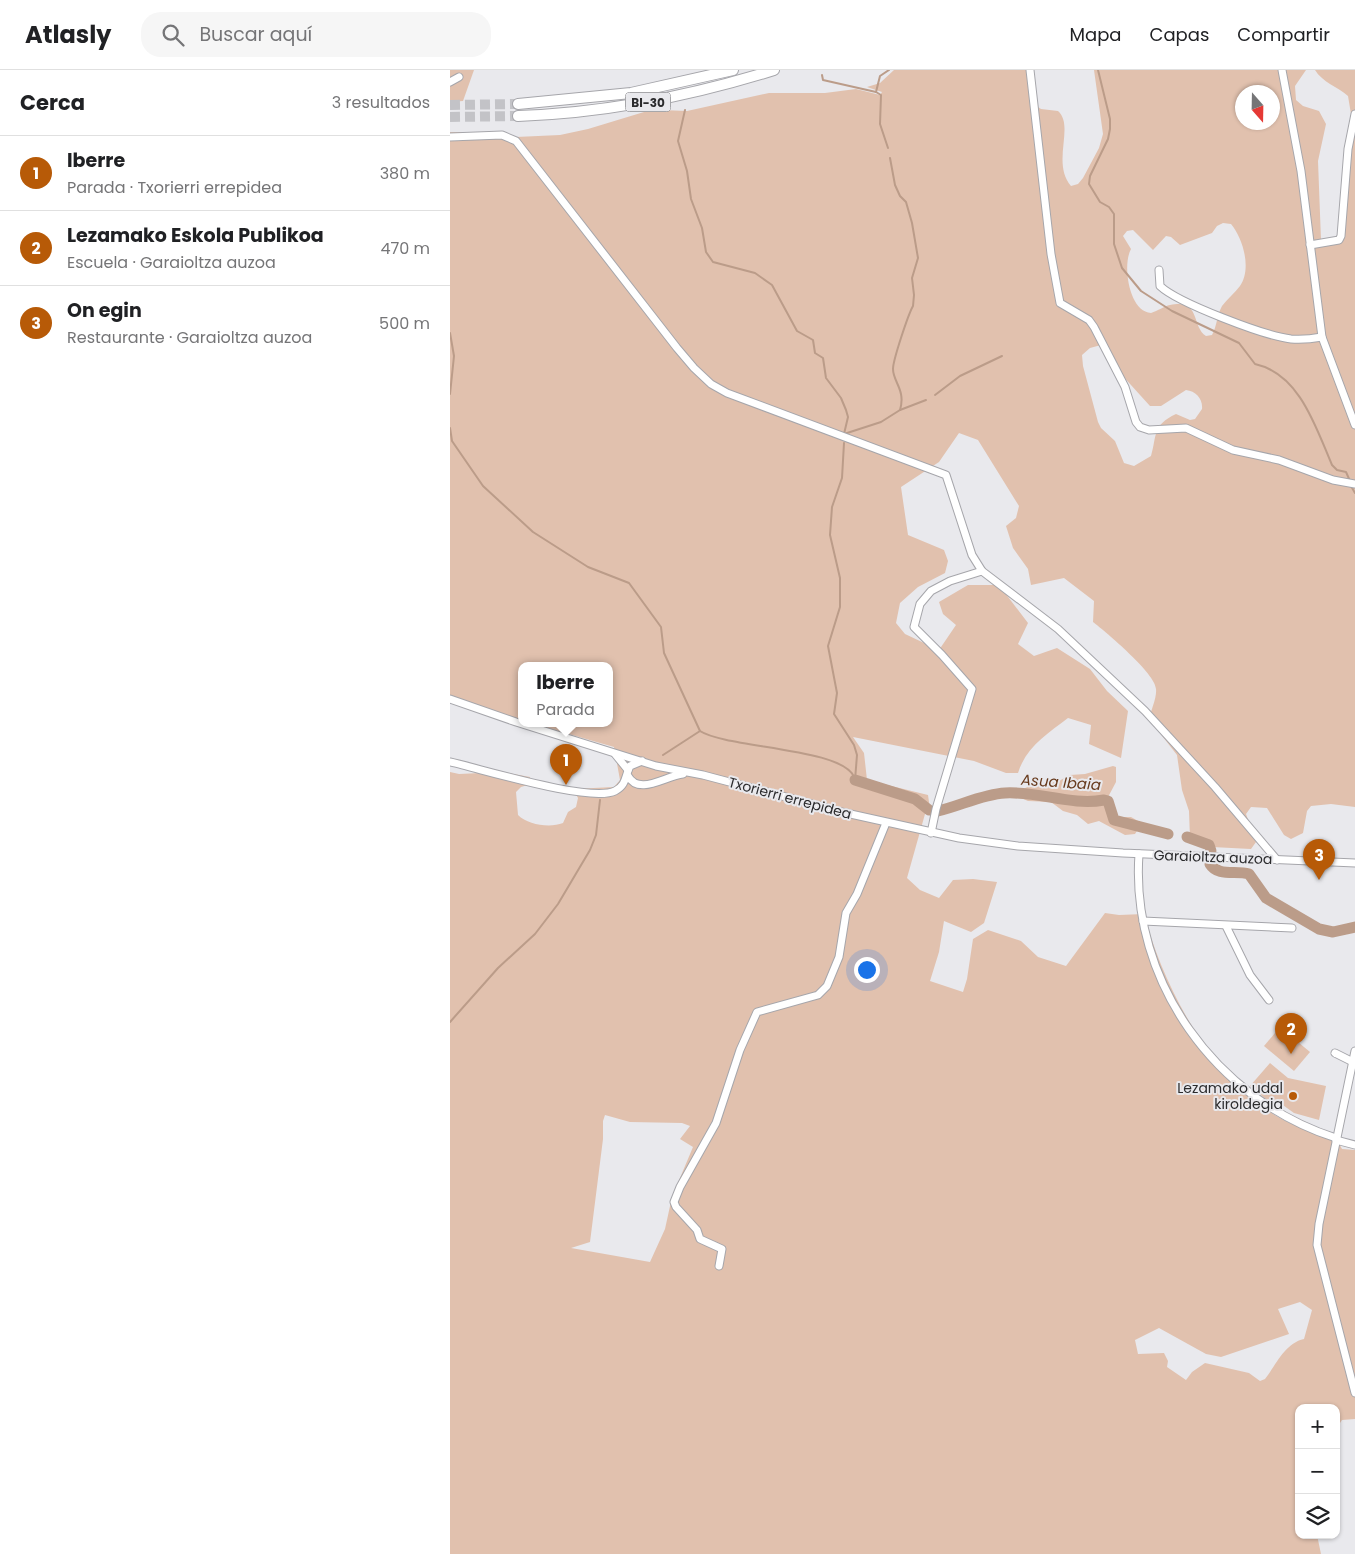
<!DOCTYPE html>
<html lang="es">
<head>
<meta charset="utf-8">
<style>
	:root { --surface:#fff; --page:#f6f6f6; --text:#202124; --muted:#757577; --line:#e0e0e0; --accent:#b75a07 }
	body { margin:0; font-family:Poppins,sans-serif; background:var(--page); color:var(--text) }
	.controls { position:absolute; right:15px; bottom:15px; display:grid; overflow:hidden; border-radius:10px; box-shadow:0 1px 4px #0004 }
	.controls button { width:45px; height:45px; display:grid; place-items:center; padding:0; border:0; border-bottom:1px solid var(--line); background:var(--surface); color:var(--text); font:25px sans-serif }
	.compass { position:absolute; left:785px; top:15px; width:45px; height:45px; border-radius:50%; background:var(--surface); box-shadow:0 1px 4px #0004; rotate:160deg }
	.you { position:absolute; left:416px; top:899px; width:18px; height:18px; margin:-12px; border:4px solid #fff; border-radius:50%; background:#1a73e8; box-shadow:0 0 0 8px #1a73e833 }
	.badge { display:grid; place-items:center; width:32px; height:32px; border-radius:50%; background:var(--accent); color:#fff; font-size:16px; font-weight:700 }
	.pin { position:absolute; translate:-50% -41px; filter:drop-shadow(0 1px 2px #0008) }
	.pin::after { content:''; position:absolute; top:26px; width:18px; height:15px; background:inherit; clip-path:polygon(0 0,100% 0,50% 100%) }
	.popup { position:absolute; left:68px; top:592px; width:95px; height:65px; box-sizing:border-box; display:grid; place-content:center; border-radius:10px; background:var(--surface); filter:drop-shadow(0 1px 4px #0005); font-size:16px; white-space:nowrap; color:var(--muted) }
	.popup b { font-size:19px; color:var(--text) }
	.popup::after { content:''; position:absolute; left:50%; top:100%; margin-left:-10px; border:10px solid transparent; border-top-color:var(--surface) }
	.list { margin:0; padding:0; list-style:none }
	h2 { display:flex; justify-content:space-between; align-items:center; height:65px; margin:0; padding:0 20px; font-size:21px }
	h2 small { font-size:16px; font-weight:400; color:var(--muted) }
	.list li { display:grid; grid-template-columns:32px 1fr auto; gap:15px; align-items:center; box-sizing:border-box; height:75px; padding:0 20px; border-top:1px solid var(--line) }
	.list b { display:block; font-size:19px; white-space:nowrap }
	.list p { margin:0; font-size:16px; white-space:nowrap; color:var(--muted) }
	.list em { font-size:16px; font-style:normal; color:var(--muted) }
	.icon { flex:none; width:28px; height:28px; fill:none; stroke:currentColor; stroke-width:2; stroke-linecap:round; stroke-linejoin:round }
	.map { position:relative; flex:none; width:905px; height:1484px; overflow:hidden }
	header { display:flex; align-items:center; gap:30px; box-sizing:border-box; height:70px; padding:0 25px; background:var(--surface); border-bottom:1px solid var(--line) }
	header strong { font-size:24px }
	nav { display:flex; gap:28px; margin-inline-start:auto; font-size:18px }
	.search { width:350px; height:45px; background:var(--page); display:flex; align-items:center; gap:12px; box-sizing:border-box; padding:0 18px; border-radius:20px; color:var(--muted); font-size:19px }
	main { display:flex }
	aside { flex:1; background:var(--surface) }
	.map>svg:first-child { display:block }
</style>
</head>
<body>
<header>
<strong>Atlasly</strong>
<div class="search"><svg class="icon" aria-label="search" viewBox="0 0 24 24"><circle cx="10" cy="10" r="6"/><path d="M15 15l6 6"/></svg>Buscar aquí</div>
<nav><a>Mapa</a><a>Capas</a><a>Compartir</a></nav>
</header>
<main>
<aside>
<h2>Cerca<small>3 resultados</small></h2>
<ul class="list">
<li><span class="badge">1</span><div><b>Iberre</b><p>Parada · Txorierri errepidea</p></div><em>380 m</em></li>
<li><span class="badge">2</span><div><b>Lezamako Eskola Publikoa</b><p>Escuela · Garaioltza auzoa</p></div><em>470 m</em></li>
<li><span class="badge">3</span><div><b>On egin</b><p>Restaurante · Garaioltza auzoa</p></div><em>500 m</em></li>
</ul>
</aside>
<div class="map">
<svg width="905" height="1484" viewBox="0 0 905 1484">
	<rect width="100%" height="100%" fill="#e9e9ed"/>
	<g fill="#e1c1ae" fill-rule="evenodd">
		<path d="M0,0H24L13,31L0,32Z"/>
		<path d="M444,0H579L585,35L591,39L608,41C625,56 601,93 621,116L628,114L633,108L649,78L653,64L644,0H856L845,16L846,30L853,36L869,41L876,54L868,91L871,170L889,167L902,50L898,26C888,17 872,12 865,0H905V737L881,734L861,736L857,741L853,763L841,769L834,765L817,738L801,737L796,744L806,772L801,779L762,777L740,768L739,741L732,720L727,685L699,649C701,640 707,628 706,619C706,604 656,562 643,552L644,531L614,508L581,515L578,499L563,478L556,456L566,448L569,436L528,370L509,363L489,392L451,417L458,465L494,480L498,491L495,503L468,517L450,533L446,553L455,564L489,580L506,555L493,544L489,532L518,515H549L578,553L568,574L584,586L607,578L640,599L657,621L678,641L671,688L639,674L641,655L618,648C597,664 576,677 568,703H556L524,691L403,667L414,683L417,710L478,725L480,739L475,744L457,808L470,820L489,828L503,810L523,809L547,812L534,853L521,862L494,851L489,882L480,911L513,922L517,909L523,869L538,860L571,871L588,887L616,896L655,843L669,845L694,844C714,920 768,1022 844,1055C857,1060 871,1063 885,1066L892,1079L905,1080V1349L892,1350L886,1359V1338H849V1465H867L871,1484H0V702L9,704L52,702L80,707L81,714L71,717L66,722L68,745C78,755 100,758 113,753L118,742L126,737L128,728L123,719L164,717L170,710L164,677L84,654H160V596H72V650L0,626V62H44L66,67L110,65L138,59L194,42L211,40L237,41L319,23H375L406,19L430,25L432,22L417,17L430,13ZM792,22H822V52H792ZM773,153L781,154C793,168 802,199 790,216C785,223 777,229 772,236C767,245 767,256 762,265L756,266C741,256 751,228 720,235C714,236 708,241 701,243C679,242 672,195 681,179L673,166L677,161L683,160L703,180L716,166L721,167L730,175L762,163L767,156ZM651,275L671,304L700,336H711L736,320C746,321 753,329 752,339L745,349L740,350L726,344C702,355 707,366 701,386L684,396L674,393L665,371L651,358L648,352L633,296L632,285L640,278ZM155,1045L180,1052L232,1053L240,1056L230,1069L243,1077L222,1127L215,1159L200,1192L121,1178L140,1172L153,1069V1051ZM850,1232L862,1240L854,1269C835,1273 826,1295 815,1309L810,1311L799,1303L755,1293L742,1302L736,1310L717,1297L718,1291L714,1283L688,1284L685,1270L709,1258L756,1284L771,1287L839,1264L828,1239Z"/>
		<path d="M663,696L666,697V712L657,729L661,732L664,747H681L688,751L690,756L685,764L675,765L649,751L638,754L627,745L613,741L601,732L578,731L564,725L571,720L586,713L607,712L620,705L635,704Z"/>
		<path d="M830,957L860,982L844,1001L814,976Z"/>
		<path d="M820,993L838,1008L876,1016L869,1050L844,1043L830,1033L822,1034L800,1016Z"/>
	</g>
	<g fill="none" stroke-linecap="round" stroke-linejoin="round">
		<g stroke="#bb9c89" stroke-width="2">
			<path d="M648,0L660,49V59L658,69L640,106L639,114L650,132L659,137L664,144V174L672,198L691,221L722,241L789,273L805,294C850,304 866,358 882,395L887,400L896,402L900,411"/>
			<path d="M372,5L373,10L426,22"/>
			<path d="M235,40L228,71L237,101L241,129L252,158L256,182L263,192L305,203L322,215L347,261L363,270L365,283L373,288L376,308L391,328L396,340L398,347L394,364"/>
			<path d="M438,78L430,54L431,25L426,22L430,6L439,0"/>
			<path d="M0,263L4,286L0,324"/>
			<path d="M485,325L510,306L552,286"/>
			<path d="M450,340L476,330"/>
			<path d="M0,358L2,371L33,416L83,462L138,497L179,513L211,557L214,583L250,661"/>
			<path d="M394,364L431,352L450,340C456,320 443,312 443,299C443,290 458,245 463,236L464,225L462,208L468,188L462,153L456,132L450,126L445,115L440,88"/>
			<path d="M394,373L392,408L382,437L380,465L390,508V537L378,576L387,623L384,644L404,675L407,685L405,710"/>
			<path d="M901,416L905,423"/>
			<path d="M213,685L250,661C276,678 393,678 404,707"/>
			<path d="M0,952L48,898L85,864L108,834L140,780L146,765L150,730"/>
		</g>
		<g stroke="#bb9c89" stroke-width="11">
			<path d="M405,710L465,729L479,740"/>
			<path d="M488,741C510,736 533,724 555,723C589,721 621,736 654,730L658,731L664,750L718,764"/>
			<path d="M737,767L759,775L761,781"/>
			<path d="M760,794C768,807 786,800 799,804L816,828L869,859L883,862L905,857"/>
		</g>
		<g stroke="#c3c3c7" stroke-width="10" stroke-dasharray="10 5" stroke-linecap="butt">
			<path d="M0,35L68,34"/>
			<path d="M0,47L68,46"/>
		</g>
		<g stroke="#a6a6ab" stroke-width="9">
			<g id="minor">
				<path d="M580,0L601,184L610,233L639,250L644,257L675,317L686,352L690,357L699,360L736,358L783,380L829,390L883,410L905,414"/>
				<path d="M832,0L851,101L872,267L905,355"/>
				<path d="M0,12L9,7"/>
				<path d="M0,67L52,65L66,71L227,278L244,298L261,314L277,323L496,405L522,485L532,501L608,559L695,641L765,717L827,790"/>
				<path d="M860,175L889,170L891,166L898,79L905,44"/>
				<path d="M709,200L710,216C728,233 815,266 841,269C852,270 861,269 872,267"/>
				<path d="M0,629L66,652L206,696L253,705L396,743L509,768L568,776L673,783L905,793"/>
				<path d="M165,684L178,700"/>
				<path d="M0,692C32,699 140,733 165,721C177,715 175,705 180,696L192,691"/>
				<path d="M178,706C189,726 215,706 233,704"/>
				<path d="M481,763L486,739L522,619L492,585L464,557L470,534L481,521L500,511L532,501"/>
				<path d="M689,784C680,911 766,1030 886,1068"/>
				<path d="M693,851L842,858"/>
				<path d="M776,856L800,905L819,930"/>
				<path d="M905,981L869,1154L867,1175L905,1323"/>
				<path d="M885,983L905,993"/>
				<path d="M886,1070L905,1075"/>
				<path d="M269,1196L272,1179L250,1169L247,1160L226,1137L224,1132L230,1117L266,1053L290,980L307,942L368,925L377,916L389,887L396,843L407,824L436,753"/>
			</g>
		</g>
		<g stroke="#a6a6ab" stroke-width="12">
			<g id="highway">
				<path d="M68,34L181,23L283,0"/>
				<path d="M68,46C156,43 241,26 324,0"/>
			</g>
		</g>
		<use href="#minor" stroke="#fff" stroke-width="7"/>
		<use href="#highway" stroke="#fff" stroke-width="10"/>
	</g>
	<circle fill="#b75a07" stroke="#e9e9ed" stroke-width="2" cx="843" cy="1026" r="5"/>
	<g text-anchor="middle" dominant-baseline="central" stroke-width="4" stroke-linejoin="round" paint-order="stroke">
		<rect fill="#e9e9ed" stroke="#646467" stroke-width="1" x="175.5" y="22.5" width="45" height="19" rx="4"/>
		<g font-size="12" font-weight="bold" fill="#2b2b2d">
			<text x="198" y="32">BI-30</text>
		</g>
		<g font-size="14" fill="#2b2b2d" stroke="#e9e9ed">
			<text transform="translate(340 728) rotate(15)">Txorierri errepidea</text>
			<text transform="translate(763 787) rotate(2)">Garaioltza auzoa</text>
		</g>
		<g font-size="14" fill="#2b2b2d" stroke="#e9e9ed" text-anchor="end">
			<text x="833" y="1018">Lezamako udal<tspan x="833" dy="16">kiroldegia</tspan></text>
		</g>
		<g font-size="15" font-style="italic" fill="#673a1d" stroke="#e9e9ed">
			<text transform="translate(611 712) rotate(4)">Asua Ibaia</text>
		</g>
	</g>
</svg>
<div class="controls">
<button>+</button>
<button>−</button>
<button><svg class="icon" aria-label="layers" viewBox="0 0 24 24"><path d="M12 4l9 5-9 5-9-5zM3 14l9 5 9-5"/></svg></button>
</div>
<svg class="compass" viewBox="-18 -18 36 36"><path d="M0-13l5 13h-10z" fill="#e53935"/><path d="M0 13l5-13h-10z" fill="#757577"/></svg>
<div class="you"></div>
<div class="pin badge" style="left:116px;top:715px">1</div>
<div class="popup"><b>Iberre</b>Parada</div>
<div class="pin badge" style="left:841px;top:984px">2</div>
<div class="pin badge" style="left:869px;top:810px">3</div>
</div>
</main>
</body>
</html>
